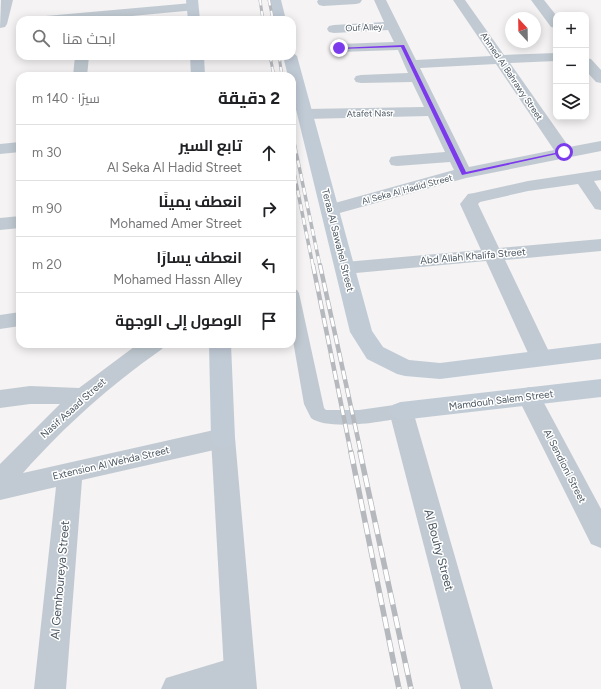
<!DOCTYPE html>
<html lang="ar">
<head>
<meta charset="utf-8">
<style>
	:root { --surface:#fff; --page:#f6f6f6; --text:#202124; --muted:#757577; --line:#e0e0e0 }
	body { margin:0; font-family:Figtree,Cairo,sans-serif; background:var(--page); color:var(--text); direction:rtl }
	.controls { position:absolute; right:12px; top:12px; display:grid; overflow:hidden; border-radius:8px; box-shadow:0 2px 10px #0003 }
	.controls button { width:36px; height:36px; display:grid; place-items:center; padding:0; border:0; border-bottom:1px solid var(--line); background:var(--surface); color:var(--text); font:20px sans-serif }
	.compass { position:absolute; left:505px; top:12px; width:36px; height:36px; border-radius:50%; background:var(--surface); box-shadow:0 2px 10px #0003; rotate:338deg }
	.stop { position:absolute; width:12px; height:12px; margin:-9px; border:3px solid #7c3aed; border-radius:50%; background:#fff }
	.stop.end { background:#7c3aed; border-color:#fff; box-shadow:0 1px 4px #0008 }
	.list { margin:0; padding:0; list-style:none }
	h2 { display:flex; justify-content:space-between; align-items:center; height:52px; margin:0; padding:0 16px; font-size:17px }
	h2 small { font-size:13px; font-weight:400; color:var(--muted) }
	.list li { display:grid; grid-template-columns:26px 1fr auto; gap:12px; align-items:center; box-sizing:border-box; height:56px; padding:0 16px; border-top:1px solid var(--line) }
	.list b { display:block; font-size:15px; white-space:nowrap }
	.list p { margin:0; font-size:13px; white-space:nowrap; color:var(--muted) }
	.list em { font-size:13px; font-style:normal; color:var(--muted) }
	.icon { flex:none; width:22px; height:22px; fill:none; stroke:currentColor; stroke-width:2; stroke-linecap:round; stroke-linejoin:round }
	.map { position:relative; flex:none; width:601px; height:689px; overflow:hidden; direction:ltr }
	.search { position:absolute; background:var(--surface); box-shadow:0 2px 10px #0003; left:16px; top:16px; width:280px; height:44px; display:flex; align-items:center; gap:10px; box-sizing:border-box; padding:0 14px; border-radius:12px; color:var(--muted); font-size:15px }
	.panel { position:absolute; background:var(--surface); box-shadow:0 2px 10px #0003; left:16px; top:72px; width:280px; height:276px; border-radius:12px; direction:rtl }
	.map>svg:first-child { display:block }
</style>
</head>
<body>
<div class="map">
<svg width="601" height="689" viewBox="0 0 601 689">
	<rect width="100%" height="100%" fill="#f5f3f3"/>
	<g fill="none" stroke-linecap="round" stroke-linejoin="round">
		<path fill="#c1cad2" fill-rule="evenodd" d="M292,288L297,290L299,293L324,408L326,410H359L401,404L407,406L410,411L407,416C387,422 328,431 311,418L304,404L292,335Z"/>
		<g fill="#c1cad2" fill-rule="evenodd">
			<path d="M1,0H13L7,24L5,27L0,28Z"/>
			<path d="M318,0H362L360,3L356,4L323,6L319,5L317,2Z"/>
			<path d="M374,0H386L416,60L491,56L453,0H465L504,55L556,53V61L510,63L569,147L601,141V151L466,178L336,214L330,215L324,214L321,210L324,206L454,170L450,162L397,166L391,165L389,161L391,157L397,156L445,152L428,116L306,119L300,117L298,114L300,111L306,109L424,107L412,82L361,83L356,82L354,79L356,76L361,75L408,73L398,50L339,52L334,51L332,48L334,45L339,44L394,42L388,30L334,33L329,32L327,29L329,26L334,25L384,22ZM496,64L554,150L469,167L420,68Z"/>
			<path d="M531,0H544L556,15V28L551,27Z"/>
			<path d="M192,3L196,4L198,7L196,10L89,20H40L41,17L46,16Z"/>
			<path d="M75,56H89L87,76H73Z"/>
			<path d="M586,58L591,59L601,70V83L596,82L586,71Z"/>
			<path d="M20,142V152L0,154V144Z"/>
			<path d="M601,170V180L594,181L601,192V210L595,209L578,184L528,191L480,202L478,204L499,248L601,239V251L505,260L552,358L549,364L541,366L533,364L486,261L345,274L338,272L335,268L338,264L345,262L481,250L460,204L468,194L474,193L528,181Z"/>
			<path d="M20,216V228L0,230V218Z"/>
			<path d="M20,312V326L0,329V315Z"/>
			<path d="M138,344H165L162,349C108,387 66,425 23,473L223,428L232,431L235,438L232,445L223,448L82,480L66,689H34L56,487L0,500V464L60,404H30L0,408V390L30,386L79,388Z"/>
			<path d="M529,387L537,390L601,509V548L591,544L517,396L521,390Z"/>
			<path d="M239,656L250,660L255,671L250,682L230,689H161L166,678Z"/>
		</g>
		<g fill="#c1cad2" fill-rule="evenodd">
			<path d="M401,402L409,405L413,411L493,689H461L389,411L393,405Z"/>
			<path d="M223,428L232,431L235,438L257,689H225L211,438L214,431Z"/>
		</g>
		<g fill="#c1cbd6" fill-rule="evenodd">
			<path d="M186,0H198L200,20H188Z"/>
			<path d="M269,0H281L286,20H274Z"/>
			<path d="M292,52L297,56L372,331L383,347L409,360L440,363L601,343V359L440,379L405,376L397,374L367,359L350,332L292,93V76H288L283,56H292Z"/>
			<path d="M190,56H204L205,76H191Z"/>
			<path d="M209,344H231L235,438L232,445L223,448L214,445L211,438Z"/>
			<path d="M601,379V397L401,420L393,417L389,411L393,405L401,402Z"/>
		</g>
		<g stroke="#b5b8bd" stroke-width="3">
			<g id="rail-far3">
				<path d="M260,0L263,20"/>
				<path d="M269,0L273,20"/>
				<path d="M270,56L274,76"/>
				<path d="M279,56L282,76"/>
			</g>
		</g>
		<g stroke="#b5b8bd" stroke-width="3.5">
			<g id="rail-far2">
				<path d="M292,133L320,266"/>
				<path d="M292,163L313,266"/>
			</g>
		</g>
		<g stroke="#b5b8bd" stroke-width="4.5">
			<g id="rail-far1">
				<path d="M313,265L351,453"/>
				<path d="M320,265L361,453"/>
			</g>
		</g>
		<g stroke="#b5b8bd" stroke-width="5.5">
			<g id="rail">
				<path d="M351,452L399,689"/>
				<path d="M360,452L411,689"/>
			</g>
		</g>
		<use href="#rail-far3" stroke="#fff" stroke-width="2" stroke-dasharray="5.5" stroke-linecap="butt"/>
		<use href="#rail-far2" stroke="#fff" stroke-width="2.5" stroke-dasharray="7" stroke-linecap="butt"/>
		<use href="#rail-far1" stroke="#fff" stroke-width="3" stroke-dasharray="9" stroke-linecap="butt"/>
		<use href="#rail" stroke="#fff" stroke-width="4" stroke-dasharray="12" stroke-linecap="butt"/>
	</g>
	<path fill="#7c3aed" d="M404,45L466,172L564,151L566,152L462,175L401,47L339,49L337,48Z"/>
	<g text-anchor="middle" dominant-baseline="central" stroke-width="3" stroke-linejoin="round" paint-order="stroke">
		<g font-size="9" fill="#4a5661" stroke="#fff">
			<text transform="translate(364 27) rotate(-2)">Ouf Alley</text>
			<text transform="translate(512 76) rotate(56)">Ahmed Al Bahrawy Street</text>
			<text transform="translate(370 113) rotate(-1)">Atafet Nasr</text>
			<text transform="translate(407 189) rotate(-15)">Al Seka Al Hadid Street</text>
		</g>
		<g font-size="10" fill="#4a5661" stroke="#fff">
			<text transform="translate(338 240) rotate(76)">Teraa Al Sawahel Street</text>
			<text transform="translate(473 256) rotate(-5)">Abd Allah Khalifa Street</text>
			<text transform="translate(501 400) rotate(-7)">Mamdouh Salem Street</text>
			<text transform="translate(73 408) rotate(-42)">Nasif Asaad Street</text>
			<text transform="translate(111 463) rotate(-13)">Extension Al Wehda Street</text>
			<text transform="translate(565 466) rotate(63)">Al Sendioni Street</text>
		</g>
		<g font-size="12" fill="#4a5661" stroke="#fff">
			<text transform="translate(439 550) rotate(75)">Al Bouhy Street</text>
			<text transform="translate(60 580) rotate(-85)">Al Gemhoureya Street</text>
		</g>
	</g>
</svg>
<div class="controls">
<button>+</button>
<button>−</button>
<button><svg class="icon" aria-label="layers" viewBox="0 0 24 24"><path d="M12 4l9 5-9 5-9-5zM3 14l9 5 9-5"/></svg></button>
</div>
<svg class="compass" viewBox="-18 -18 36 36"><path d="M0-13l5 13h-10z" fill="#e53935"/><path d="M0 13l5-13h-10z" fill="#757577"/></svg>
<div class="stop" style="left:564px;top:152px"></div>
<div class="stop end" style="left:339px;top:48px"></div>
<div class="search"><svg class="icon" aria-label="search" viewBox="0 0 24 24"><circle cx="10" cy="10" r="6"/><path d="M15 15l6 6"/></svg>ابحث هنا</div>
<section class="panel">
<h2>2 دقيقة<small>سيرًا · 140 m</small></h2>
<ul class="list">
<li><svg class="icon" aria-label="ahead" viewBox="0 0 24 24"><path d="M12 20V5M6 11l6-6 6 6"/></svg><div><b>تابع السير</b><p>Al Seka Al Hadid Street</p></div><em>30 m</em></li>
<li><svg class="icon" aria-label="right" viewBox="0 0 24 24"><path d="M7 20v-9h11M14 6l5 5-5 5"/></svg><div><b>انعطف يمينًا</b><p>Mohamed Amer Street</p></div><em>90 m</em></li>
<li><svg class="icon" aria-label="left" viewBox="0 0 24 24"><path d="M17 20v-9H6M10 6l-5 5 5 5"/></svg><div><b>انعطف يسارًا</b><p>Mohamed Hassn Alley</p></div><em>20 m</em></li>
<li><svg class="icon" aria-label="arrive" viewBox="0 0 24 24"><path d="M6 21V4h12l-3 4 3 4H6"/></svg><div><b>الوصول إلى الوجهة</b></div></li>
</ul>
</section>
</div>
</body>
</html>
